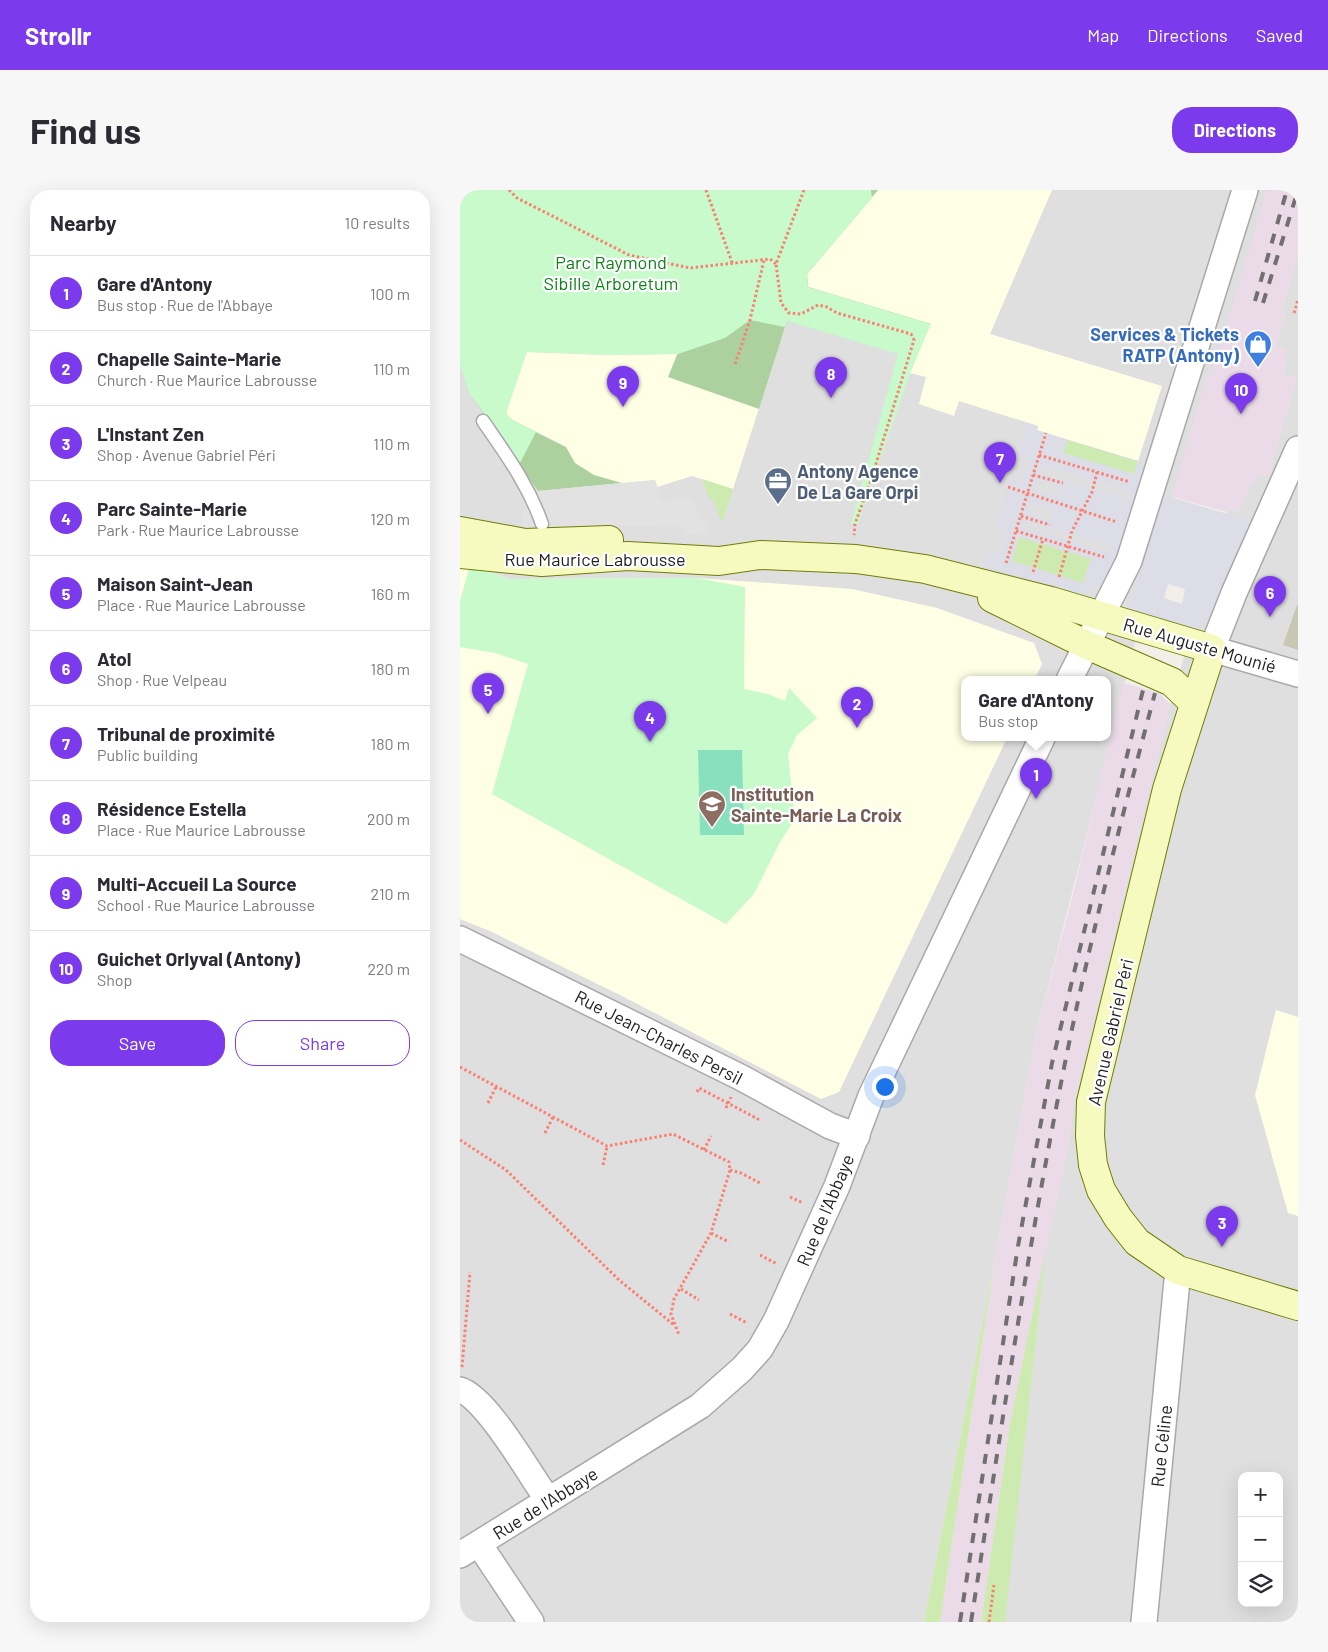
<!DOCTYPE html>
<html lang="en">
<head>
<meta charset="utf-8">
<style>
	:root { --surface:#fff; --page:#f7f7f7; --text:#2b2b33; --muted:#7c7c81; --line:#e1e1e2; --accent:#7c3aed }
	body { margin:0; font-family:Barlow,sans-serif; background:var(--page); color:var(--text) }
	.controls { position:absolute; right:15px; bottom:15px; display:grid; overflow:hidden; border-radius:10px; box-shadow:0 5px 20px #0002 }
	.controls button { width:45px; height:45px; display:grid; place-items:center; padding:0; border:0; border-bottom:1px solid var(--line); background:var(--surface); color:var(--text); font:25px sans-serif }
	.you { position:absolute; left:424px; top:896px; width:18px; height:18px; margin:-12px; border:4px solid #fff; border-radius:50%; background:#1a73e8; box-shadow:0 0 0 8px #1a73e833 }
	.badge { display:grid; place-items:center; width:32px; height:32px; border-radius:50%; background:var(--accent); color:#fff; font-size:16px; font-weight:700 }
	.pin { position:absolute; translate:-50% -41px; filter:drop-shadow(0 1px 2px #0008) }
	.pin::after { content:''; position:absolute; top:26px; width:18px; height:15px; background:inherit; clip-path:polygon(0 0,100% 0,50% 100%) }
	.popup { position:absolute; left:501px; top:486px; width:150px; height:65px; box-sizing:border-box; display:grid; place-content:center; border-radius:10px; background:var(--surface); filter:drop-shadow(0 1px 4px #0005); font-size:16px; white-space:nowrap; color:var(--muted) }
	.popup b { font-size:19px; color:var(--text) }
	.popup::after { content:''; position:absolute; left:50%; top:100%; margin-left:-10px; border:10px solid transparent; border-top-color:var(--surface) }
	.list { margin:0; padding:0; list-style:none }
	h2 { display:flex; justify-content:space-between; align-items:center; height:65px; margin:0; padding:0 20px; font-size:21px }
	h2 small { font-size:16px; font-weight:400; color:var(--muted) }
	.list li { display:grid; grid-template-columns:32px 1fr auto; gap:15px; align-items:center; box-sizing:border-box; height:75px; padding:0 20px; border-top:1px solid var(--line) }
	.list b { display:block; font-size:19px; white-space:nowrap }
	.list p { margin:0; font-size:16px; white-space:nowrap; color:var(--muted) }
	.list em { font-size:16px; font-style:normal; color:var(--muted) }
	.actions { display:flex; gap:10px; padding:15px 20px }
	.actions a { flex:1; padding:11px 0; border:1px solid var(--accent); border-radius:20px; text-align:center; font-size:18px; color:var(--accent) }
	.actions .main { background:var(--accent); color:#fff }
	.icon { flex:none; width:28px; height:28px; fill:none; stroke:currentColor; stroke-width:2; stroke-linecap:round; stroke-linejoin:round }
	.map { position:relative; flex:none; width:838px; height:1432px; overflow:hidden; border-radius:20px }
	header { display:flex; align-items:center; gap:30px; box-sizing:border-box; height:70px; padding:0 25px; background:var(--accent); color:#fff }
	header strong { font-size:24px }
	nav { display:flex; gap:28px; margin-inline-start:auto; font-size:18px }
	.intro { display:flex; align-items:center; justify-content:space-between; box-sizing:border-box; height:120px; padding:0 30px }
	h1 { margin:0; font-size:35px }
	.button { padding:12px 22px; border-radius:20px; background:var(--accent); color:#fff; font-size:18px; font-weight:700 }
	main { display:flex; gap:30px; padding:0 30px }
	aside { flex:1; background:var(--surface); border-radius:20px; box-shadow:0 5px 20px #0002 }
	.map>svg:first-child { display:block }
</style>
</head>
<body>
<header>
<strong>Strollr</strong>
<nav><a>Map</a><a>Directions</a><a>Saved</a></nav>
</header>
<div class="intro"><h1>Find us</h1><a class="button">Directions</a></div>
<main>
<aside>
<h2>Nearby<small>10 results</small></h2>
<ul class="list">
<li><span class="badge">1</span><div><b>Gare d'Antony</b><p>Bus stop · Rue de l'Abbaye</p></div><em>100 m</em></li>
<li><span class="badge">2</span><div><b>Chapelle Sainte-Marie</b><p>Church · Rue Maurice Labrousse</p></div><em>110 m</em></li>
<li><span class="badge">3</span><div><b>L'Instant Zen</b><p>Shop · Avenue Gabriel Péri</p></div><em>110 m</em></li>
<li><span class="badge">4</span><div><b>Parc Sainte-Marie</b><p>Park · Rue Maurice Labrousse</p></div><em>120 m</em></li>
<li><span class="badge">5</span><div><b>Maison Saint-Jean</b><p>Place · Rue Maurice Labrousse</p></div><em>160 m</em></li>
<li><span class="badge">6</span><div><b>Atol</b><p>Shop · Rue Velpeau</p></div><em>180 m</em></li>
<li><span class="badge">7</span><div><b>Tribunal de proximité</b><p>Public building</p></div><em>180 m</em></li>
<li><span class="badge">8</span><div><b>Résidence Estella</b><p>Place · Rue Maurice Labrousse</p></div><em>200 m</em></li>
<li><span class="badge">9</span><div><b>Multi-Accueil La Source</b><p>School · Rue Maurice Labrousse</p></div><em>210 m</em></li>
<li><span class="badge">10</span><div><b>Guichet Orlyval (Antony)</b><p>Shop</p></div><em>220 m</em></li>
</ul>
<div class="actions"><a class="main">Save</a><a>Share</a></div>
</aside>
<div class="map">
<svg width="838" height="1432" viewBox="0 0 838 1432">
	<rect width="100%" height="100%" fill="#f2efe9"/>
	<g fill="#e0dfdf" fill-rule="evenodd">
		<path d="M0,0H807L776,109L752,184L746,194L712,307L576,845L535,1069L464,1432H0ZM505,490H647V548H505Z"/>
		<path d="M838,65V1432H543L586,1058L608,955L615,904L710,514L768,318L777,320V323L797,284L808,286L836,189L824,185L825,172L816,156L825,124L821,122ZM782,1286H819V1413H782Z"/>
	</g>
	<g fill="#ebdbe8">
		<path d="M807,0H838V65L821,122L825,124L816,156L825,159L824,185L836,189L808,286L797,284L776,325L777,320L768,318L767,322L712,307L745,193L748,183L752,184Z"/>
		<path d="M663,493L699,503L710,514L615,904L608,955L550,1233L521,1432H480L535,1069L576,845L614,700Z"/>
	</g>
	<g fill="#ffffe5">
		<path d="M418,0H592L530,144L702,196L678,271L586,243L577,240L578,236L499,211L494,226L459,214L466,187L450,183L470,134L348,97L347,84Z"/>
		<path d="M325,137L273,299L232,286L197,297L195,290L78,301L27,228L67,162L148,165L218,164Z"/>
		<path d="M0,374L10,375L49,389L237,388L392,399L477,418L574,453L582,474L574,490H505V548H547L379,902L361,909L164,807L32,742L0,729Z"/>
		<path d="M816,820L838,827V1026L828,1023L795,905Z"/>
	</g>
	<path fill="#c7c7b4" d="M837,415H838V460L823,455Z"/>
	<g fill="#cdebb0">
		<path d="M607,250L678,271L674,284L603,263Z"/>
		<path d="M242,289L273,299L262,333C258,325 257,317 253,310H250Z"/>
		<path d="M559,347L631,368L623,393L551,371Z"/>
		<path d="M586,1058L545,1432H521L550,1233Z"/>
		<path d="M535,1069L480,1432H464Z"/>
	</g>
	<g fill="#add19e">
		<path d="M73,0H418L347,84L348,97L471,134L438,163L327,131L299,219L208,187L249,86Z"/>
		<path d="M0,157L51,204L46,224L52,230L106,257L115,273L134,285L162,293L78,301L9,203L0,170Z"/>
	</g>
	<g fill="#c8facc">
		<path d="M0,0H411L412,8L347,84L348,97L471,134L450,183L398,334H391L438,164L327,131L325,137L290,130L265,148L218,164L148,165L67,162L46,223L52,230L76,242L60,273L9,203L0,174Z"/>
		<path d="M10,375L49,389L237,388L285,397L284,499L308,504L325,511L329,498L357,528L337,545L328,564L335,629L320,652L294,704L266,734L32,604L68,474L35,463L0,457V411Z"/>
	</g>
	<path fill="#88e0be" d="M238,560H282L284,645H240Z"/>
	<path fill="#e2e2e2" d="M195,290L202,310L223,307L232,310L251,345L226,343L225,337L168,336L60,343L65,311L78,301Z"/>
	<g fill="#dddde8" fill-rule="evenodd">
		<path d="M568,233L578,236L577,240L586,243L688,275L656,378L646,390L630,400L621,403H601L522,380L528,360L541,363L548,341L535,337ZM608,250L678,271L674,284L603,263ZM558,266L569,270L562,293L551,289ZM580,275L671,302L669,310L578,283ZM578,289L600,296L597,306L575,300ZM571,314L593,321L590,331L568,324ZM563,330L653,356L651,363L561,337ZM559,347L631,369L623,393L552,371Z"/>
		<path d="M703,305L795,332L751,424L741,438L731,439L675,423L670,417ZM708,394L725,399L722,414L704,408Z"/>
	</g>
	<g fill="none" stroke-linecap="round" stroke-linejoin="round">
		<g stroke="#a9a9a9" stroke-width="15">
			<path id="service" d="M23,231C47,266 68,294 82,334"/>
		</g>
		<g stroke="#a9a9a9" stroke-width="28">
			<g id="minor">
				<path d="M838,259L774,403L752,459L838,484"/>
				<path d="M609,490L669,371L785,0"/>
				<path d="M0,749L280,887L370,936L397,946"/>
				<path d="M0,1200C26,1207 70,1285 88,1310"/>
				<path d="M19,1354L71,1432"/>
				<path d="M0,1365L240,1216L282,1179L300,1159L316,1131L377,996L411,906L582,548"/>
				<path d="M684,1432L718,1080"/>
			</g>
		</g>
		<g stroke="#707d05" stroke-width="30">
			<g id="secondary">
				<path d="M0,341L65,353L149,350"/>
				<path d="M0,364L82,372L168,366L259,371L300,365L396,369L465,379L591,411L752,459L707,599L631,912L630,946L633,975L641,1000L658,1028L677,1052L718,1080L838,1116"/>
				<path d="M532,408L627,455L712,492L734,513"/>
			</g>
		</g>
		<g stroke="#fa8072" stroke-width="3" stroke-dasharray="2.5 2.5" stroke-linecap="butt">
			<path d="M49,0L57,8L169,65L230,78L310,69L316,74"/>
			<path d="M246,0L273,75"/>
			<path d="M344,0L316,74L321,113L329,123L341,124L358,115L367,117L377,123L451,144L454,150L411,290L395,334L394,345"/>
			<path d="M834,123L838,109"/>
			<path d="M275,174L290,130L304,70"/>
			<path d="M579,265L670,292"/>
			<path d="M573,285L603,293"/>
			<path d="M548,297L657,332"/>
			<path d="M561,326L590,335"/>
			<path d="M556,341L644,367"/>
			<path d="M546,373L586,243"/>
			<path d="M573,382L583,349"/>
			<path d="M599,387L612,341L632,302L637,282"/>
			<path d="M0,877L147,956L213,944L269,972L270,980L251,1043L214,1109L211,1124L219,1145"/>
			<path d="M237,902L239,898L298,929L296,932"/>
			<path d="M28,913L36,897"/>
			<path d="M266,918L271,907"/>
			<path d="M85,943L93,927"/>
			<path d="M0,950L46,980L159,1090L214,1135"/>
			<path d="M244,960L251,946"/>
			<path d="M143,975L147,956"/>
			<path d="M270,980L281,983L300,993"/>
			<path d="M330,1007L343,1013"/>
			<path d="M251,1043L269,1052"/>
			<path d="M300,1065L317,1074"/>
			<path d="M221,1099L239,1110"/>
			<path d="M270,1124L287,1133"/>
			<path d="M2,1177L10,1082"/>
			<path d="M529,1432L534,1395"/>
		</g>
		<use href="#service" stroke="#fff" stroke-width="12"/>
		<use href="#minor" stroke="#fff" stroke-width="25"/>
		<use href="#secondary" stroke="#f7fabf" stroke-width="28"/>
		<g stroke="#707070" stroke-width="4" stroke-dasharray="10 10" stroke-linecap="butt">
			<path d="M795,111L827,0"/>
			<path d="M803,113L838,0"/>
			<path d="M500,1432L558,1056L592,873L683,500"/>
			<path d="M511,1432C540,1247 567,1062 604,878C629,752 662,627 695,503"/>
		</g>
	</g>
	<defs>
		<g id="shop-pin" transform="scale(1.4375)"><path d="M0 17L-7.5 6A9.5 9.5 0 1 1 7.5 6Z" fill="#3f7fe0" stroke="#fff"/><path d="M-5-2.5h2.3a2.7 3.5 0 0 1 5.4 0H5L5.5 6h-11ZM-1.5-2.5h3a1.5 2.3 0 0 0-3 0Z" fill="#fff"/></g>
		<g id="office-pin" transform="scale(1.4375)"><path d="M0 17L-7.5 6A9.5 9.5 0 1 1 7.5 6Z" fill="#5c6f8a" stroke="#fff"/><path d="M-6-3h4V-5.5h4V-3h4V5H-6ZM-1-4.5V-3h2v-1.5ZM-6 0V1H6V0Z" fill="#fff"/></g>
		<g id="school-pin" transform="scale(1.4375)"><path d="M0 17L-7.5 6A9.5 9.5 0 1 1 7.5 6Z" fill="#8d6e63" stroke="#fff"/><path d="M0-5L7-2L0 1L-7-2ZM-4 1L0 2.5L4 1V4Q0 6-4 4Z" fill="#fff"/></g>
	</defs>
	<g fill-rule="evenodd">
		<use href="#shop-pin" x="798" y="154"/>
		<use href="#office-pin" x="318" y="291"/>
		<use href="#school-pin" x="252" y="614"/>
	</g>
	<g text-anchor="middle" dominant-baseline="central" stroke-width="4.5" stroke-linejoin="round" paint-order="stroke">
		<g font-size="18" fill="#0c8416" stroke="#fff">
			<text x="151" y="72">Parc Raymond<tspan x="151" dy="21">Sibille Arboretum</tspan></text>
		</g>
		<g font-size="18" font-weight="bold" fill="#366cbe" stroke="#fff" text-anchor="end">
			<text x="779" y="144">Services &amp; Tickets<tspan x="779" dy="21">RATP (Antony)</tspan></text>
		</g>
		<g font-size="18" font-weight="bold" fill="#4e5e75" stroke="#fff" text-anchor="start">
			<text x="337" y="281">Antony Agence<tspan x="337" dy="21">De La Gare Orpi</tspan></text>
		</g>
		<g font-size="18" fill="#222" stroke="#fff">
			<text x="135" y="369">Rue Maurice Labrousse</text>
			<text transform="translate(740 455) rotate(16)">Rue Auguste Mounié</text>
			<text transform="translate(650 842) rotate(-77)">Avenue Gabriel Péri</text>
			<text transform="translate(199 847) rotate(27)">Rue Jean-Charles Persil</text>
			<text transform="translate(365 1020) rotate(-67)">Rue de l'Abbaye</text>
			<text transform="translate(701 1256) rotate(-84)">Rue Céline</text>
			<text transform="translate(85 1313) rotate(-32)">Rue de l'Abbaye</text>
		</g>
		<g font-size="18" font-weight="bold" fill="#785e54" stroke="#fff" text-anchor="start">
			<text x="271" y="604">Institution<tspan x="271" dy="21">Sainte-Marie La Croix</tspan></text>
		</g>
	</g>
</svg>
<div class="controls">
<button>+</button>
<button>−</button>
<button><svg class="icon" aria-label="layers" viewBox="0 0 24 24"><path d="M12 4l9 5-9 5-9-5zM3 14l9 5 9-5"/></svg></button>
</div>
<div class="you"></div>
<div class="pin badge" style="left:576px;top:609px">1</div>
<div class="popup"><b>Gare d'Antony</b>Bus stop</div>
<div class="pin badge" style="left:397px;top:538px">2</div>
<div class="pin badge" style="left:762px;top:1057px">3</div>
<div class="pin badge" style="left:190px;top:552px">4</div>
<div class="pin badge" style="left:28px;top:524px">5</div>
<div class="pin badge" style="left:810px;top:427px">6</div>
<div class="pin badge" style="left:540px;top:293px">7</div>
<div class="pin badge" style="left:371px;top:208px">8</div>
<div class="pin badge" style="left:163px;top:217px">9</div>
<div class="pin badge" style="left:781px;top:224px">10</div>
</div>
</main>
</body>
</html>
